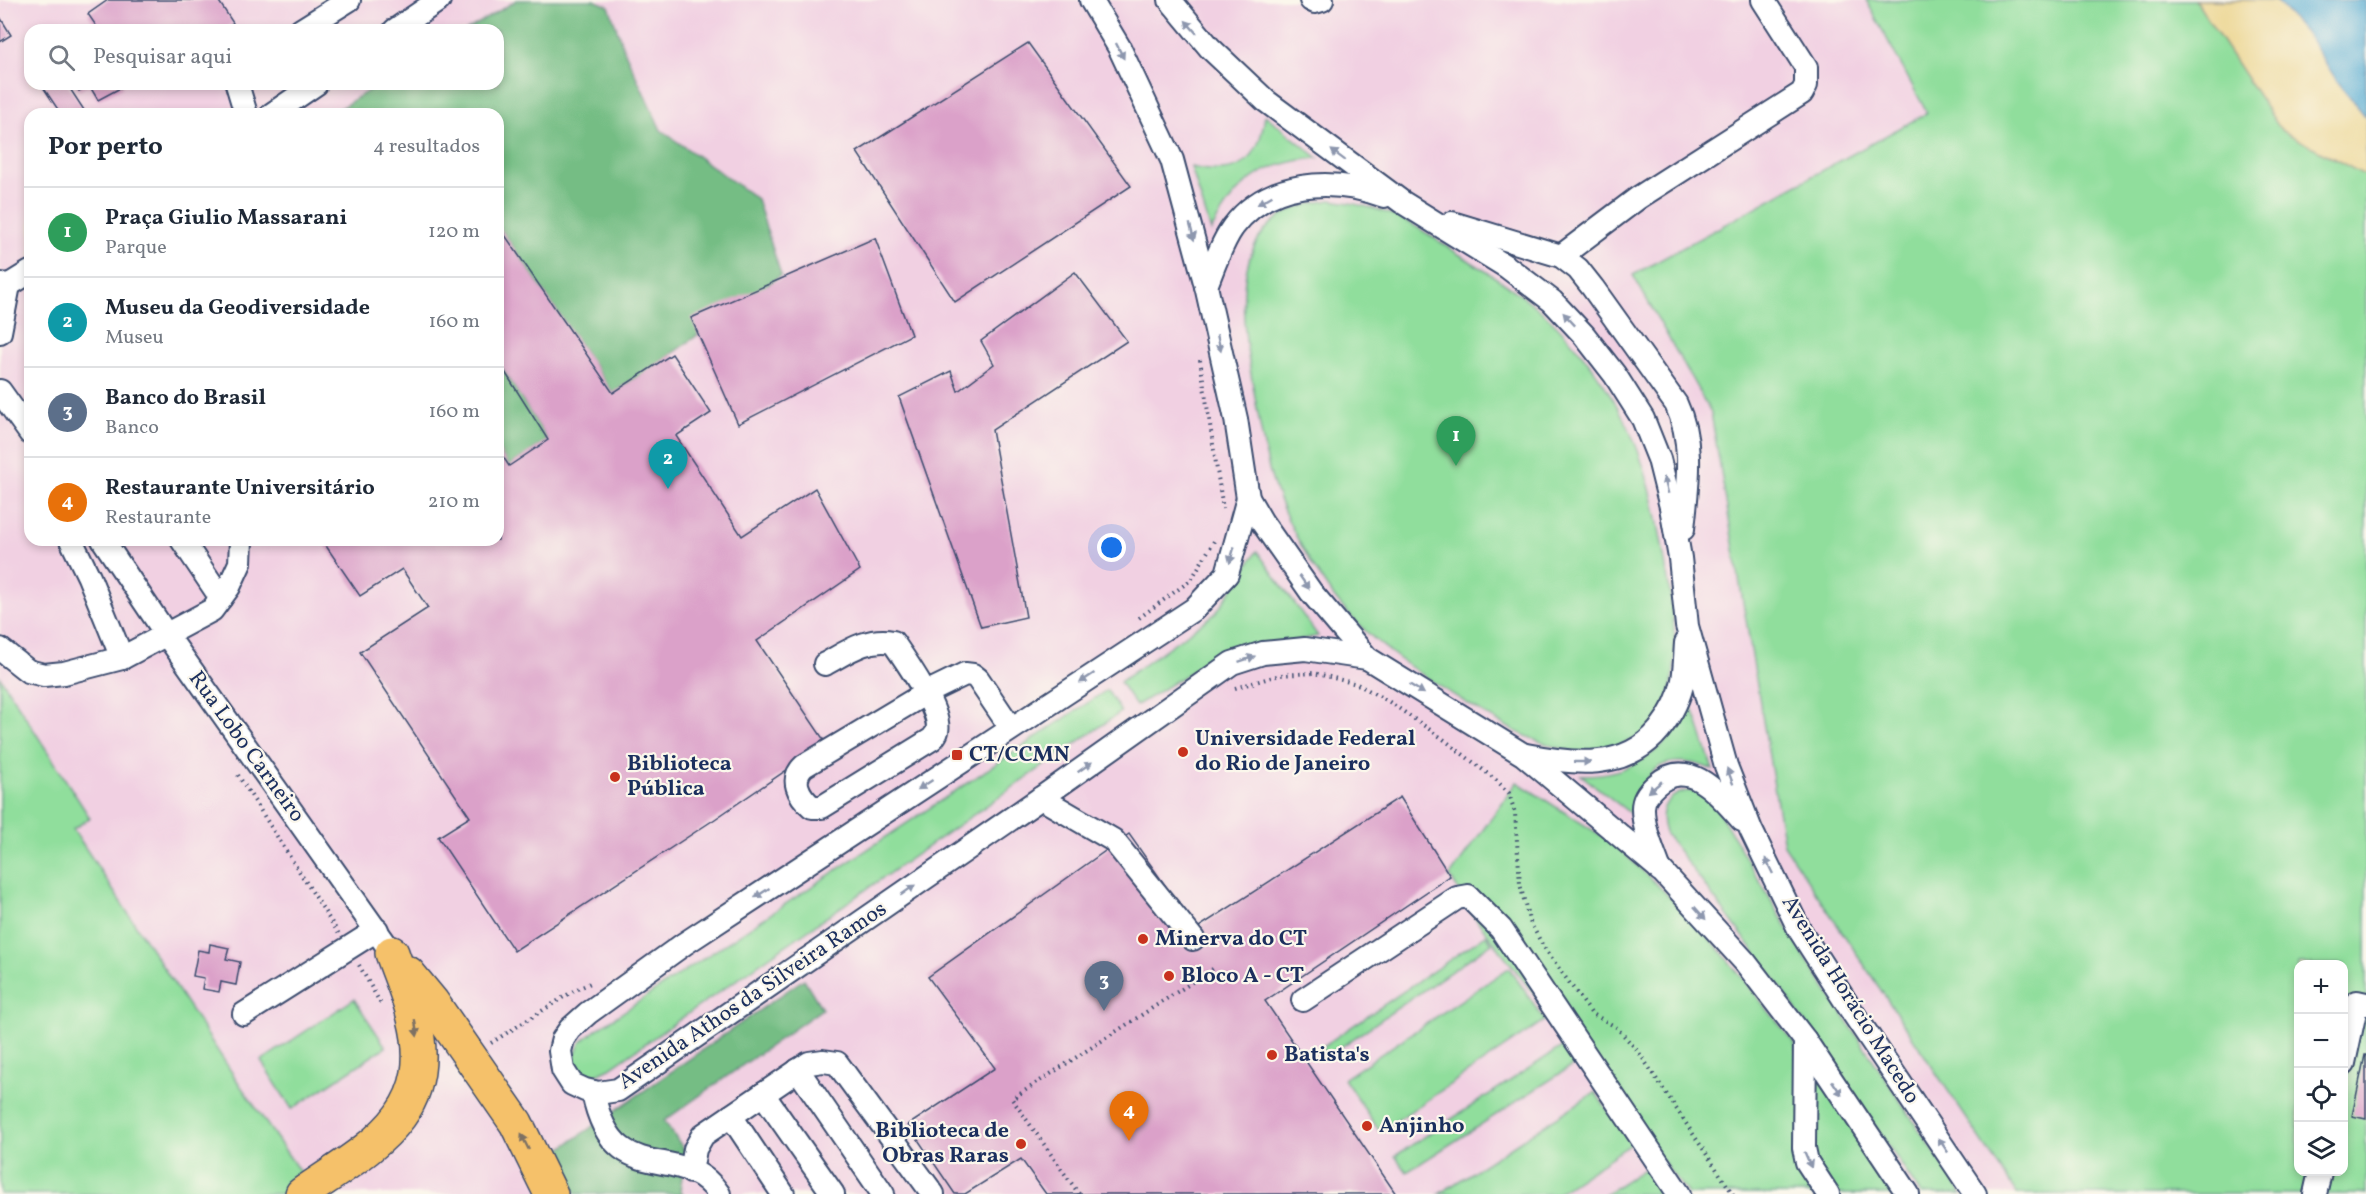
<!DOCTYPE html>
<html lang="pt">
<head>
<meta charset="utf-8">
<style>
	:root { --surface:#fff; --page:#f6f6f7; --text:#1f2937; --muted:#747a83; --line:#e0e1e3; --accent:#c8321e }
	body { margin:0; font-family:Vollkorn,serif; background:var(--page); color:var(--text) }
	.controls { position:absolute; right:18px; bottom:18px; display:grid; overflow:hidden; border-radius:12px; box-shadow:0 3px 9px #0003 }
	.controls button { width:54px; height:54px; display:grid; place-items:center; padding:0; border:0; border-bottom:2px solid var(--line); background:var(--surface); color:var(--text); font:30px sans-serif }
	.you { position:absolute; left:1112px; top:548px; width:21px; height:21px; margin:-15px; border:4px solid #fff; border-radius:50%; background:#1a73e8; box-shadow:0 0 0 9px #1a73e833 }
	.badge { display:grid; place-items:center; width:39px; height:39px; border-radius:50%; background:var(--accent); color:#fff; font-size:20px; font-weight:700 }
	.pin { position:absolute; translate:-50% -50px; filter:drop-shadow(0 2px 3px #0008) }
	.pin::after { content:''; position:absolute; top:32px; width:21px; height:18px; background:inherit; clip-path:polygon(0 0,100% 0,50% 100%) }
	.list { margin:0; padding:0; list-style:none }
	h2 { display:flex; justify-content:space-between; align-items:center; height:78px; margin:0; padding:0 24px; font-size:26px }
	h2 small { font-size:20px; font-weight:400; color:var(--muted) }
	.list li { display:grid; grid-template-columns:39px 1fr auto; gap:18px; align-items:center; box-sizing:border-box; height:90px; padding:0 24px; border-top:2px solid var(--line) }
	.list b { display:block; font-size:22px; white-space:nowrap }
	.list p { margin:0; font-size:20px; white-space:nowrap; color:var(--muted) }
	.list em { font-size:20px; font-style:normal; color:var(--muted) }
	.icon { flex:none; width:33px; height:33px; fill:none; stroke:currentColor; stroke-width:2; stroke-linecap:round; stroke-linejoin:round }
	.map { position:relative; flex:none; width:2366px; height:1194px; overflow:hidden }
	.search { position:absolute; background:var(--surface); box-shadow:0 3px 9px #0003; left:24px; top:24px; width:480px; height:66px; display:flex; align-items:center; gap:15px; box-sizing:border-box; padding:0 21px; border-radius:18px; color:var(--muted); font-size:22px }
	.panel { position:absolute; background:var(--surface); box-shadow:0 3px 9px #0003; left:24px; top:108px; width:480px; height:438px; border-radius:18px }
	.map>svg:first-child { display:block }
</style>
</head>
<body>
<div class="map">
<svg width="2366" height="1194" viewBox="0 0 2366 1194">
	<rect width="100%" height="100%" fill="#fbf7ec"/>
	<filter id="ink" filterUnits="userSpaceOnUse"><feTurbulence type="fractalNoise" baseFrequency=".0167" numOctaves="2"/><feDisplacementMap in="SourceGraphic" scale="12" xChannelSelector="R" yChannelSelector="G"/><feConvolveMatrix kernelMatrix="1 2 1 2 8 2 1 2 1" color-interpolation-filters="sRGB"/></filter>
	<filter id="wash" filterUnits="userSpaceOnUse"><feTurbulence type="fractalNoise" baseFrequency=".008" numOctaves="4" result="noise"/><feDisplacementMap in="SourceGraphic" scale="24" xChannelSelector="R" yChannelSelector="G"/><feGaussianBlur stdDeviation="1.35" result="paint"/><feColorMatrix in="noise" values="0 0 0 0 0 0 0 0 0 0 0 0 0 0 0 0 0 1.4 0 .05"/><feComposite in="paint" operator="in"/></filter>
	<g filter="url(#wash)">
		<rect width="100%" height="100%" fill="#efe7cb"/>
		<path fill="#f1d0e2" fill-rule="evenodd" d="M0,0H2276L2366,1194H0ZM30,30H498V84H30ZM30,114H498V540H30ZM2298,964H2344V1172H2298Z"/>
		<g fill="#90de9c" stroke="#56867d" stroke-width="1.5" fill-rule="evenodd">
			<path d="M1866,0H2195L2349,165L2366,174V1194H2017L1784,845L1711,413L1633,275L1927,113ZM2298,964H2344V1172H2298Z"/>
			<path d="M1265,115L1318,158C1262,163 1237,181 1211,231L1191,167C1239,178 1259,163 1265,115Z"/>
			<path d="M1331,200C1354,203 1377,208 1398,217C1418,226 1438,241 1457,253C1483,269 1510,286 1534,305C1567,331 1601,375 1621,413C1647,461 1657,514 1666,568C1675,624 1693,722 1622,744C1606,749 1593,755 1577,752C1535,745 1501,724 1465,702C1415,671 1364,639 1329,590C1306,557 1285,519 1272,480C1264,453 1260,425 1255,397C1247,352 1232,280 1259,238C1276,212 1301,204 1331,200Z"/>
			<path d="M1257,551L1318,636L1211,659L1136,706L1120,682L1216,613Z"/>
			<path d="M0,677L90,818L73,829L240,1085L309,1185L296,1194H0Z"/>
			<path d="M1107,690L1121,712L610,1068L593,1076L579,1072L573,1060L580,1043L596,1030Z"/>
			<path d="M1691,702L1713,770C1692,760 1657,755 1646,782C1641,793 1639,806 1636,818L1581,775C1633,776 1670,749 1691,702Z"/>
			<path d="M1517,782L1613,843L1666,893L1719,949L1795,1044L1819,1194H1688L1473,915L1450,876Z"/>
			<path d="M1686,791C1698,791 1704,794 1713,802L1804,956L1962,1194H1921L1773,976L1665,833C1658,811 1664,797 1686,791Z"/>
			<path d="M1486,935L1492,943L1328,1056L1322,1047Z"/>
			<path d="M1509,968L1545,1020L1380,1132L1344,1079Z"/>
			<path d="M354,999L386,1047L292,1109L261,1061Z"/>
			<path d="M1563,1046L1575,1064L1407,1172L1395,1156Z"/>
			<path d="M1810,1065L1899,1194H1833L1812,1162Z"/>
			<path d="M1595,1092L1631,1144L1556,1194H1439Z"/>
			<path d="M1647,1167L1663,1190L1657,1194H1605Z"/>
		</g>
		<g fill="#74bd84" stroke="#487671" stroke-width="1.5">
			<path d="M517,0H594L609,6L624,50L661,130L757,199L781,275L659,363L613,393L498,225V114H331L379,84H498V30H467Z"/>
			<path d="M498,361L548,440L509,466L498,449Z"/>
			<path d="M804,979L822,1009L664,1121L686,1152L680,1190L683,1194H576L549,1157Z"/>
		</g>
		<path fill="#eeda9e" stroke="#84847e" stroke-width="1.5" d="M2195,0H2287L2366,76V176L2281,130Z"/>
		<path fill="#57acd3" stroke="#396e98" stroke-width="1.5" d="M2276,0H2366V117L2338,82L2306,34Z"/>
		<g id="blocks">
			<g fill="#dba1c9">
				<path d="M108,0H218L233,23L223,30H99L88,14Z"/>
				<path d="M0,17L11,35L0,42Z"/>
				<path d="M1028,43L1131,186L955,302L857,152Z"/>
				<path d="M41,84H67L84,110L78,114H61Z"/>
				<path d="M74,84H122L124,86L98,100L89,85L79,91Z"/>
				<path d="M498,225L613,393L672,354L711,413L676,436L742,536L815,488L860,570L757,641L826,743L715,819L514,951L438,837L470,817L360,652L428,608L402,569L360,596L322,540H498V449L509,466L548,440L498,361Z"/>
				<path d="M875,238L911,335L738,424L691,318Z"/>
				<path d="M1075,272L1127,341L992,430L1026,617L981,627L899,397L951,371L958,391L994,364L981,341Z"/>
				<path d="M1400,797L1450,876L1265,1001L1396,1194H1046L1021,1159L965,1194H955L908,1125L995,1068L928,977L1129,834L1196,929Z"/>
				<path d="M210,944L229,948L226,959L240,962L236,985L221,982L219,992L202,989L204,978L193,976L198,950L209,952Z"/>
				<path d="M2365,1055H2366V1119L2352,1116Z"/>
			</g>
		</g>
	</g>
	<g filter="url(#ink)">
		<use href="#blocks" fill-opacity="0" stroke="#3b4b6e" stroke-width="1.5"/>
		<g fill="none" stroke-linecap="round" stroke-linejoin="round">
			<g stroke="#3b4b6e" stroke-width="26">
				<g id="minor">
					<path d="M1091,0L1119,47L1172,160L1206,286L1236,419L1248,498L1262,522L1311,592L1367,658L1524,755L1661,870L1745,962L1805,1040L1908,1194"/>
					<path d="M1170,0L1210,48L1266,101L1402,202L1507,267L1552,301L1584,335L1615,375L1643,419L1659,459L1671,507L1680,558L1687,626L1726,766L1751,830L1799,929L1851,1010L1975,1194"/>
					<path d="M1311,0L1315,2L1322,0"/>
					<path d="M301,30L349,0"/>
					<path d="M395,30L439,0"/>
					<path d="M237,84L246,114"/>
					<path d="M272,114L316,84"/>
					<path d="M1452,223L1561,256L1578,269L1593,288L1676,404C1695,444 1687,487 1683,529"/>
					<path d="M1561,256L1638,198L1802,93L1806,85V67L1763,0"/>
					<path d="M0,284L9,285L30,272"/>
					<path d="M1206,286C1214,266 1221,244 1233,227C1268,180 1332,177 1384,196"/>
					<path d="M0,332L9,285"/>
					<path d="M0,391L30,433"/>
					<path d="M1248,498L1227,574L1194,609L684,944L588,1013L570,1029L563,1039L560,1051L563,1070L572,1084L585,1090L598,1093L618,1090L1041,798L1232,663L1263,653L1305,649L1367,658"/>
					<path d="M71,540L89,577L122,658"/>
					<path d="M103,540L166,634L392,953"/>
					<path d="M182,540L221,598"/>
					<path d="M0,649L28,671L44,675L64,673L122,658L212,610L229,587L240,563L241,540"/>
					<path d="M825,664C847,652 867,637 893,642C904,658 943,713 937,731C937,733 933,738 932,739L822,807H812C798,795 790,779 804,766L926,693L965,674L973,675L978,679L1011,728"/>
					<path d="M1526,755C1572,764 1625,771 1659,730C1670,716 1680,698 1683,680C1685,668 1685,656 1686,643"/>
					<path d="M1041,798L1113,840L1193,939"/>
					<path d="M1660,870C1653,850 1643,829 1643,808C1643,798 1649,791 1656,785C1690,755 1721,797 1742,820"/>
					<path d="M1303,1000L1457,898L1468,896L1501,929L1679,1194"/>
					<path d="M244,1014L377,930"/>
					<path d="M1805,1040L1804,1148L1807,1162L1828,1194"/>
					<path d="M2344,1063L2357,1002L2366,1004"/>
					<path d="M798,1070L883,1194"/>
					<path d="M593,1092C613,1194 682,1138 719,1194"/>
					<path d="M763,1094L833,1194"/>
					<path d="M731,1116L783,1194"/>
					<path d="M691,1172L695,1149L703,1135L809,1063L823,1061L837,1063L933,1194"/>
					<path d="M2315,1194L2320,1172"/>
				</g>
			</g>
			<g stroke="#3b4b6e" stroke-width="36">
				<g id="highway">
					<path d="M408,973L432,1002L516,1123L551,1194"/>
					<path d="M302,1194C370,1147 439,1115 414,1018C409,996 399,974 392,953"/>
				</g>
			</g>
			<g stroke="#3b4b6e" stroke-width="4" stroke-dasharray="1.5 4.5" stroke-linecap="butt">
				<path d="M1200,360L1223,509"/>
				<path d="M1139,618L1191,580L1214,541"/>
				<path d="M1235,688L1280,675L1314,673L1357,684L1388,701L1442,738L1496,780L1509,793L1515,813L1520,884L1529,920L1543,946L1591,1013L1616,1027L1638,1051L1733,1194"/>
				<path d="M238,775L339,934"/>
				<path d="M359,965L382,1006"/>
				<path d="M491,1043L575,990L593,982"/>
				<path d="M1079,1194L1012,1099L1214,968"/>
			</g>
			<use href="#minor" stroke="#fff" stroke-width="22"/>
			<use href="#highway" stroke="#f5c16b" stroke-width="33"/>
		</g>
		<defs><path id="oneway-solid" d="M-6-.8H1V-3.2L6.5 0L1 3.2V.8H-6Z" transform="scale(1.5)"/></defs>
		<g fill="#8d97ae">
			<use href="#oneway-solid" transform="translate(1191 27) rotate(-131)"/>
			<use href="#oneway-solid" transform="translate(1120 51) rotate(63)"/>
			<use href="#oneway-solid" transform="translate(1338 155) rotate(-143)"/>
			<use href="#oneway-solid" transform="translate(1265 200) rotate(150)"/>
			<use href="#oneway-solid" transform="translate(1192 232) rotate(75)"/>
			<use href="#oneway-solid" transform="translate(1569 319) rotate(-133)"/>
			<use href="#oneway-solid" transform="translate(1219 343) rotate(77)"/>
			<use href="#oneway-solid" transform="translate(1666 485) rotate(-105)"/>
			<use href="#oneway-solid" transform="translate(1232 555) rotate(106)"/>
			<use href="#oneway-solid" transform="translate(1304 582) rotate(55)"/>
			<use href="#oneway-solid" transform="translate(1247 659) rotate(-19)"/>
			<use href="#oneway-solid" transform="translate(1087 678) rotate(146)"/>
			<use href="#oneway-solid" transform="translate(1417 689) rotate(32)"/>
			<use href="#oneway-solid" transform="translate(1582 762)"/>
			<use href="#oneway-solid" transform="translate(1085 767) rotate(-35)"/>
			<use href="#oneway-solid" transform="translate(1730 776) rotate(-111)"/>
			<use href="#oneway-solid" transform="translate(925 785) rotate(147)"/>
			<use href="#oneway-solid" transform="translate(1655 787) rotate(140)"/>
			<use href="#oneway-solid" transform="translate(1769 866) rotate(-116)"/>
			<use href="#oneway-solid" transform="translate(908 890) rotate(-35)"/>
			<use href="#oneway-solid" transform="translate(762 893) rotate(147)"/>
			<use href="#oneway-solid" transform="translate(1700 913) rotate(48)"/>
			<use href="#oneway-solid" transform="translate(1837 1088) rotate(56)"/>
			<use href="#oneway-solid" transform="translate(1943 1145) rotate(-124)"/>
			<use href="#oneway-solid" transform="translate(1808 1160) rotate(67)"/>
		</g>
		<g fill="#7d7164">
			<use href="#oneway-solid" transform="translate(416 1028) rotate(82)"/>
			<use href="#oneway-solid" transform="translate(525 1142) rotate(-116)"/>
		</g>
	</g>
	<g fill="#c8321e" stroke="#fbf7ec" stroke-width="2">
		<circle cx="1183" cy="752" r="6"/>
		<rect x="951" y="749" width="12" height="12" rx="3"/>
		<circle cx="615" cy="777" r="6"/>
		<circle cx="1143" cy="939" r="6"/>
		<circle cx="1169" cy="976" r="6"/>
		<circle cx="1272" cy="1055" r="6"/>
		<circle cx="1367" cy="1126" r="6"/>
		<circle cx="1021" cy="1144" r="6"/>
	</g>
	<g text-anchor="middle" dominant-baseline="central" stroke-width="4.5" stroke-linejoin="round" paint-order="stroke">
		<g font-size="22" font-weight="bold" fill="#1b2f5e" stroke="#fbf7ec" text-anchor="start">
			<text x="1195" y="739">Universidade Federal<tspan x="1195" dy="25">do Rio de Janeiro</tspan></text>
			<text x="969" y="755">CT/CCMN</text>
			<text x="627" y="764">Biblioteca<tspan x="627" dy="25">Pública</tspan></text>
			<text x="1155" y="939">Minerva do CT</text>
			<text x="1181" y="976">Bloco A - CT</text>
			<text x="1284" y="1055">Batista's</text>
			<text x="1379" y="1126">Anjinho</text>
			<text x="1009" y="1131" text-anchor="end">Biblioteca de<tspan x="1009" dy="25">Obras Raras</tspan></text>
		</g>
		<g font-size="22" fill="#1b2f5e" stroke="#fbf7ec">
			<text transform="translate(246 747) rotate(54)">Rua Lobo Carneiro</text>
			<text transform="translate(753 996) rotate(-34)">Avenida Athos da Silveira Ramos</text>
			<text transform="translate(1850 1000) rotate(58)">Avenida Horácio Macedo</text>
		</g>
	</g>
</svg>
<div class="controls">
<button>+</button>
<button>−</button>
<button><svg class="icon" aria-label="locate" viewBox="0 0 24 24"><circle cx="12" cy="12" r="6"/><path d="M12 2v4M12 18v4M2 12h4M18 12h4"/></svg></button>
<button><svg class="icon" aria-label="layers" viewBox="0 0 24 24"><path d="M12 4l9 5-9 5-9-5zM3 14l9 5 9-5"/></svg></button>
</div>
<div class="you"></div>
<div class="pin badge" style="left:1456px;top:466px;background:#2e9e5b">1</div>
<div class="pin badge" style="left:668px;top:489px;background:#0f9aa8">2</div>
<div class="pin badge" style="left:1104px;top:1011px;background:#5c6f8a">3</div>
<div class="pin badge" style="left:1129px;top:1141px;background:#e8710a">4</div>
<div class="search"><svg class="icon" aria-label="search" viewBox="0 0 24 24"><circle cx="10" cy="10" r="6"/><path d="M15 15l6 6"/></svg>Pesquisar aqui</div>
<section class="panel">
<h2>Por perto<small>4 resultados</small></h2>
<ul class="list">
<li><span class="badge" style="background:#2e9e5b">1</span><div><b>Praça Giulio Massarani</b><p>Parque</p></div><em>120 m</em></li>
<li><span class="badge" style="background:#0f9aa8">2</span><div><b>Museu da Geodiversidade</b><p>Museu</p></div><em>160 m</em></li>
<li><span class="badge" style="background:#5c6f8a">3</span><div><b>Banco do Brasil</b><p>Banco</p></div><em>160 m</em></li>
<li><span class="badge" style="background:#e8710a">4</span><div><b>Restaurante Universitário</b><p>Restaurante</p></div><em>210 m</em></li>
</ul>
</section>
</div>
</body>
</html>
